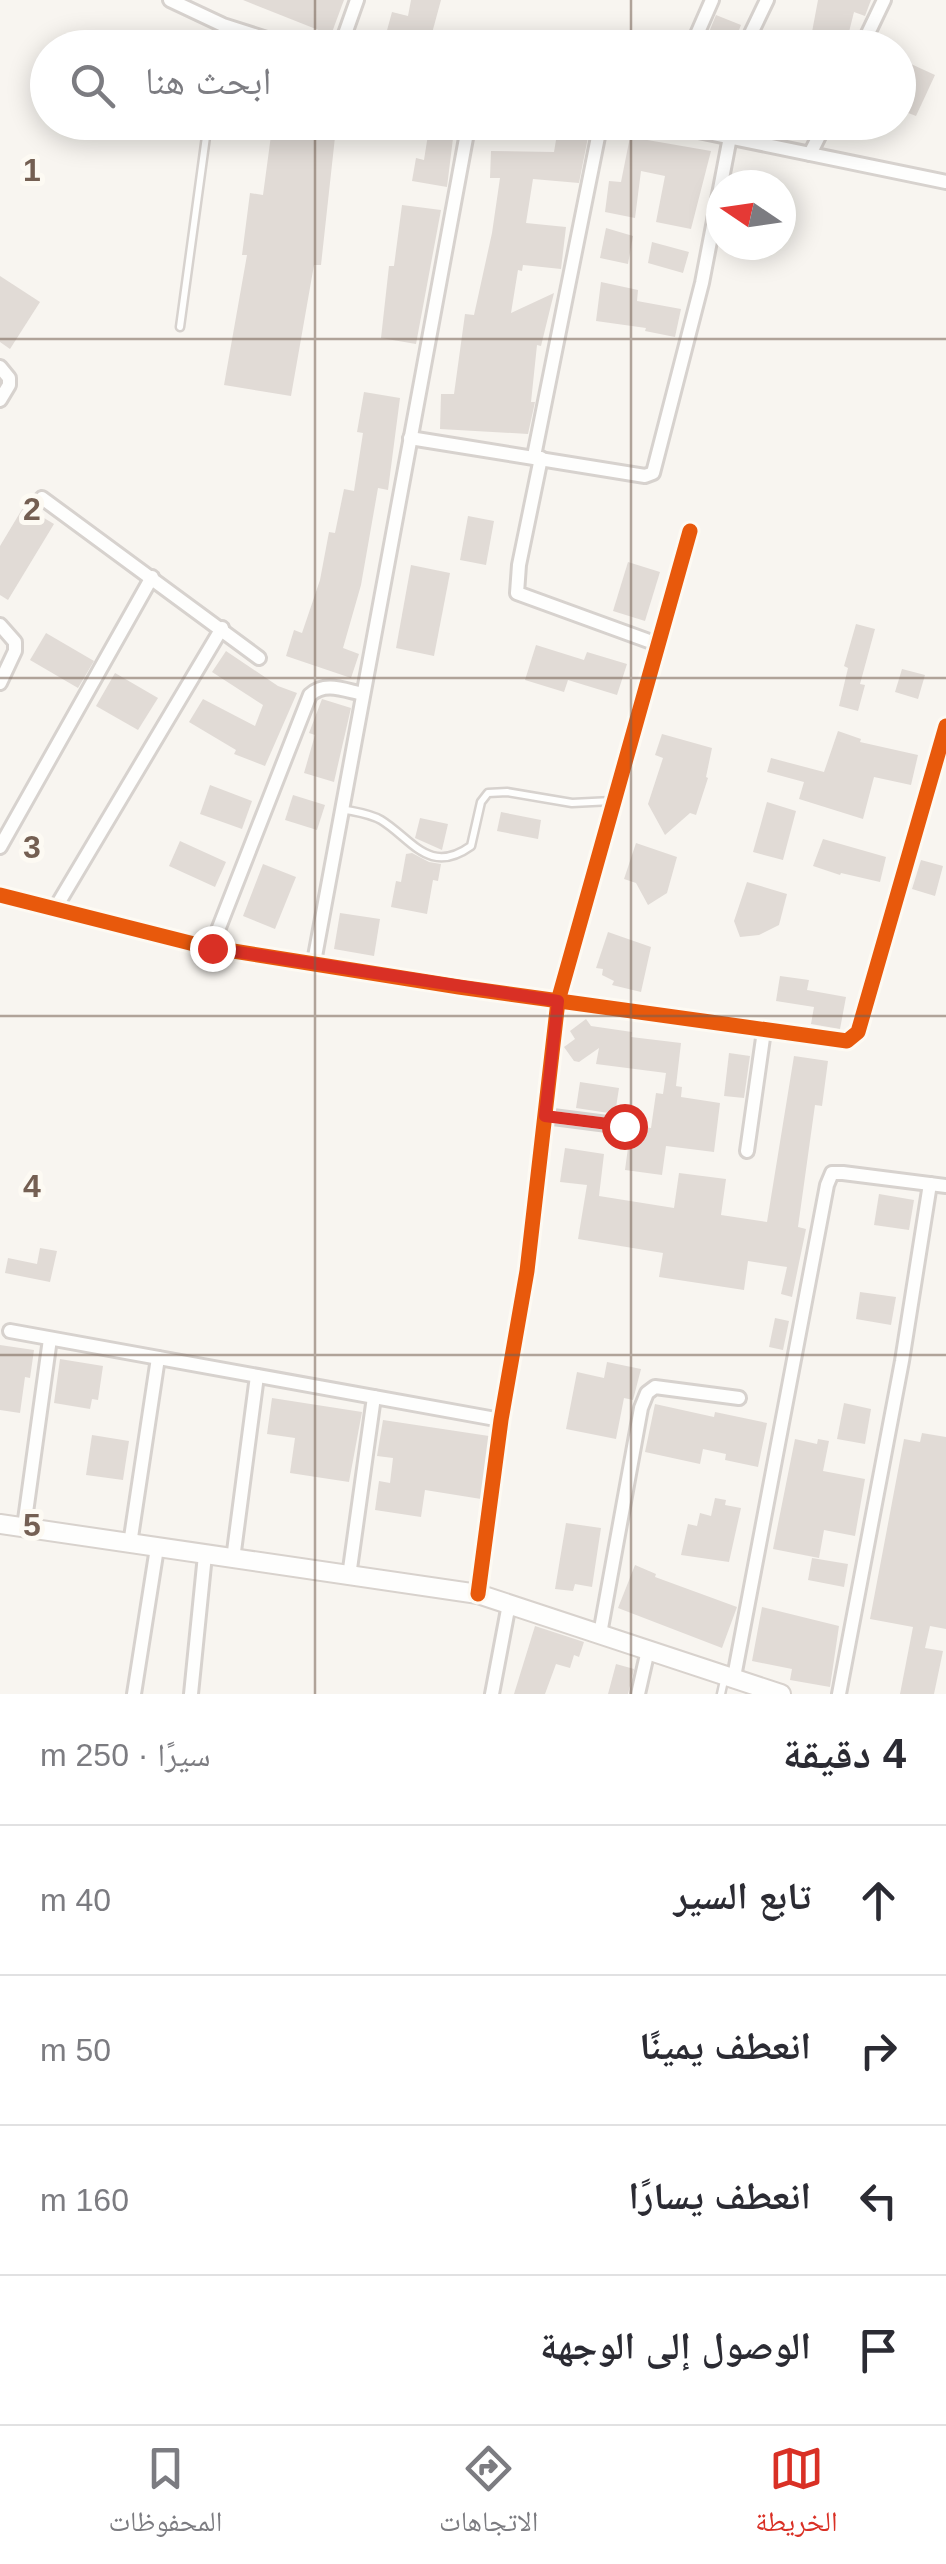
<!DOCTYPE html>
<html lang="ar">
<head>
<meta charset="utf-8">
<style>
	:root { --surface:#fff; --page:#f7f7f7; --text:#2b2b33; --muted:#7c7c81; --line:#e1e1e2; --accent:#d93025 }
	body { margin:0; font-family:Arial,"Noto Naskh Arabic",sans-serif; background:var(--page); color:var(--text); direction:rtl }
	.compass { position:absolute; left:706px; top:170px; width:90px; height:90px; border-radius:50%; background:var(--surface); box-shadow:0 5px 25px #0003; rotate:283deg }
	.stop { position:absolute; width:30px; height:30px; margin:-22px; border:8px solid #d93025; border-radius:50%; background:#fff }
	.stop.end { background:#d93025; border-color:#fff; box-shadow:0 2px 10px #0008 }
	.list { margin:0; padding:0; list-style:none }
	h2 { display:flex; justify-content:space-between; align-items:center; height:130px; margin:0; padding:0 40px; font-size:42px }
	h2 small { font-size:32px; font-weight:400; color:var(--muted) }
	.list li { display:grid; grid-template-columns:65px 1fr auto; gap:30px; align-items:center; box-sizing:border-box; height:150px; padding:0 40px; border-top:2px solid var(--line) }
	.list b { display:block; font-size:38px; white-space:nowrap }
	.list em { font-size:32px; font-style:normal; color:var(--muted) }
	.icon { flex:none; width:55px; height:55px; fill:none; stroke:currentColor; stroke-width:2; stroke-linecap:round; stroke-linejoin:round }
	.map { position:relative; flex:none; width:946px; height:1694px; overflow:hidden; direction:ltr }
	.search { position:absolute; background:var(--surface); box-shadow:0 5px 25px #0003; left:30px; right:30px; top:30px; height:110px; display:flex; align-items:center; gap:25px; box-sizing:border-box; padding:0 35px; border-radius:55px; color:var(--muted); font-size:38px }
	.sheet { height:730px; background:var(--surface) }
	nav { display:flex; justify-content:space-around; align-items:center; box-sizing:border-box; height:140px; border-top:2px solid var(--line); background:var(--surface); font-size:28px; color:var(--muted) }
	nav a { display:grid; justify-items:center; gap:5px }
	nav .on { color:var(--accent) }
	.map>svg:first-child { display:block }
</style>
</head>
<body>
<div class="map">
<svg width="946" height="1694" viewBox="0 0 946 1694">
	<rect width="100%" height="100%" fill="#f8f5f0"/>
	<g fill="#e1dbd6">
		<path d="M243,0H344L331,35Z"/>
		<path d="M411,0H441L428,48L383,45L392,12L408,16Z"/>
		<path d="M818,0H871L865,16L854,12L845,48H809Z"/>
		<path d="M716,15L741,25L732,48H718L705,42Z"/>
		<path d="M898,58L935,75L916,116L898,109Z"/>
		<path d="M430,122H455L447,187L412,181L416,158L424,160Z"/>
		<path d="M559,122L590,127L579,183L533,179L526,223L566,227L561,269L523,265L522,271L518,270L511,313L554,293L541,346L537,345L531,402H535L528,434L440,429L441,394H454L465,314L474,315L492,233L500,178H490L491,151L554,152Z"/>
		<path d="M730,122H778L773,136Z"/>
		<path d="M272,128L335,137L321,265H314L291,396L224,385L247,255H242L250,193L263,195Z"/>
		<path d="M630,137L711,151L691,229L656,222L665,176L641,171L635,218L605,212L609,181L621,182Z"/>
		<path d="M402,205L441,210L416,344L381,338L389,266H394Z"/>
		<path d="M606,228L633,236L628,264L600,258Z"/>
		<path d="M652,242L689,252L683,273L648,263Z"/>
		<path d="M0,276L40,302L10,349L0,342Z"/>
		<path d="M601,282L638,290L637,301L681,309L675,337L645,331L646,328L596,321Z"/>
		<path d="M364,392L400,398L388,490L378,488L361,585L343,648L359,654L351,678L286,656L294,630L302,633L320,580L329,532L335,533L344,489L354,491L363,433L357,432Z"/>
		<path d="M24,506L54,524L8,600L0,595V546Z"/>
		<path d="M468,516L494,521L486,565L460,560Z"/>
		<path d="M628,562L660,572L645,621L613,611Z"/>
		<path d="M411,565L450,573L434,656L396,648Z"/>
		<path d="M856,624L875,629L860,684L865,685L858,711L839,706L848,668L844,666Z"/>
		<path d="M46,633L94,661L78,688L30,660Z"/>
		<path d="M536,645L584,660L587,652L627,664L617,695L568,680L564,692L525,680Z"/>
		<path d="M226,651L278,686L297,693L265,766L234,754L236,750L189,722L203,699L255,726L263,705L212,672Z"/>
		<path d="M902,669L925,675L918,699L895,692Z"/>
		<path d="M115,673L158,698L138,730L96,706Z"/>
		<path d="M322,699L351,708L334,782L304,773L315,735L309,733Z"/>
		<path d="M838,731L861,739L860,742L918,755L911,785L874,777L863,819L799,799L804,782L767,772L771,758L824,772Z"/>
		<path d="M662,734L712,748L706,777L708,778L696,815L690,813L665,835L648,804L663,758L655,755Z"/>
		<path d="M210,785L252,801L242,829L200,814Z"/>
		<path d="M293,795L325,805L317,830L285,820Z"/>
		<path d="M767,802L796,811L783,860L753,852Z"/>
		<path d="M501,812L541,820L538,839L497,831Z"/>
		<path d="M420,818L448,824L442,850L415,838Z"/>
		<path d="M823,839L886,857L880,882L841,873L840,875L813,866Z"/>
		<path d="M180,841L226,862L215,887L169,866Z"/>
		<path d="M636,843L677,857L667,893L648,905L636,883L624,879Z"/>
		<path d="M412,853L429,862L441,864L438,881L433,880L427,914L391,907L396,881L401,882L406,854Z"/>
		<path d="M921,860L943,866L935,896L912,889Z"/>
		<path d="M263,864L296,877L275,929L243,916Z"/>
		<path d="M747,882L787,894L779,925L759,935L740,937L734,921Z"/>
		<path d="M340,913L380,919L374,956L334,949Z"/>
		<path d="M608,932L651,947L641,992L612,985L614,981L602,975L603,969L596,968Z"/>
		<path d="M780,976L809,980L807,990L846,997L840,1029L811,1024L814,1007L776,1001Z"/>
		<path d="M586,1019L591,1026L632,1032L631,1037L681,1043L676,1086L682,1087L681,1097L720,1103L714,1152L666,1146L662,1175L625,1170L630,1133L633,1126L651,1128L656,1093L663,1094L666,1073L596,1064L599,1048L579,1062L574,1061L564,1047L575,1039L570,1031Z"/>
		<path d="M729,1053L750,1056L744,1098L724,1096Z"/>
		<path d="M794,1056L828,1061L822,1106L815,1105L798,1227L806,1229L792,1297L781,1294L787,1267L748,1261L744,1290L659,1277L663,1253L578,1239L587,1185L560,1182L565,1148L604,1154L599,1196L674,1208L679,1173L726,1179L721,1215L767,1222Z"/>
		<path d="M580,1082L619,1088L615,1114L576,1108Z"/>
		<path d="M879,1194L914,1200L909,1230L874,1225Z"/>
		<path d="M40,1248L57,1251L50,1282L5,1273L8,1258L37,1264Z"/>
		<path d="M860,1292L896,1297L891,1325L856,1319Z"/>
		<path d="M775,1318L789,1321L783,1350L769,1347Z"/>
		<path d="M0,1345L34,1350L30,1378L25,1377L20,1413L0,1410Z"/>
		<path d="M60,1359L103,1366L98,1400L92,1399L90,1409L54,1403Z"/>
		<path d="M607,1362L641,1369L633,1400L624,1398L616,1439L566,1429L577,1372L604,1378Z"/>
		<path d="M272,1398L362,1412L349,1482L290,1473L295,1438L267,1434Z"/>
		<path d="M844,1403L871,1409L865,1444L837,1439Z"/>
		<path d="M655,1404L714,1417L715,1412L767,1423L758,1467L725,1460L726,1454L703,1449L700,1464L645,1452Z"/>
		<path d="M383,1420L489,1436L481,1499L425,1490L421,1517L375,1510L379,1481L390,1483L393,1458L377,1456Z"/>
		<path d="M922,1433L946,1437V1629L930,1626L925,1648L943,1651L934,1694H900L913,1627L870,1619L904,1439L920,1442Z"/>
		<path d="M92,1435L129,1441L123,1480L86,1475Z"/>
		<path d="M795,1439L817,1444L818,1439L829,1441L823,1471L865,1479L855,1536L824,1530L819,1558L773,1549Z"/>
		<path d="M715,1498L726,1500L725,1505L741,1508L729,1562L681,1555L688,1524L697,1526L700,1513L711,1516Z"/>
		<path d="M566,1523L601,1528L592,1587L575,1584L573,1591L555,1589Z"/>
		<path d="M812,1558L848,1564L844,1587L808,1580Z"/>
		<path d="M635,1565L656,1574L655,1577L737,1607L722,1648L618,1608Z"/>
		<path d="M762,1607L839,1626L830,1687L790,1680L792,1669L752,1661Z"/>
		<path d="M535,1626L584,1642L579,1657L574,1655L570,1668L556,1664L545,1694H514Z"/>
		<path d="M616,1664L634,1669L628,1694H608Z"/>
	</g>
	<g fill="none" stroke-linecap="round" stroke-linejoin="round">
		<g stroke="#d7d2ce" stroke-width="11">
			<g id="lane">
				<path d="M219,48L223,26"/>
				<path d="M180,327L208,122"/>
				<path d="M342,809C355,812 369,813 381,820C412,839 429,876 471,846L481,802L488,793L507,792L572,803L612,801"/>
				<path d="M721,1694L725,1676"/>
			</g>
		</g>
		<g stroke="#d7d2ce" stroke-width="18">
			<g id="street">
				<path d="M170,0L223,25L295,48"/>
				<path d="M340,48L357,0"/>
				<path d="M691,48L712,0"/>
				<path d="M744,48L767,0"/>
				<path d="M861,48L884,0"/>
				<path d="M655,122L946,182"/>
				<path d="M810,154L826,122"/>
				<path d="M0,367L9,378V385L0,400"/>
				<path d="M410,438L645,476L653,473L702,283L730,137"/>
				<path d="M534,456L601,122"/>
				<path d="M541,458L519,565L517,593L657,644"/>
				<path d="M42,498L259,658"/>
				<path d="M0,625L15,642V651L0,683"/>
				<path d="M0,847L152,577"/>
				<path d="M0,895L202,946L459,987L847,1041L858,1032L946,726"/>
				<path d="M56,907L222,628"/>
				<path d="M211,948L310,695C325,681 344,690 363,694"/>
				<path d="M314,962L469,122"/>
				<path d="M545,1116L623,1126"/>
				<path d="M747,1151L764,1031"/>
				<path d="M10,1331L501,1420"/>
				<path d="M24,1527L50,1339"/>
				<path d="M130,1544L158,1358"/>
				<path d="M233,1559L257,1376"/>
				<path d="M349,1576L374,1397"/>
				<path d="M478,1594L501,1420L527,1271L558,1001L690,531"/>
				<path d="M600,1634L641,1408L647,1393L655,1387L739,1398"/>
				<path d="M734,1677L827,1185L832,1173H843L946,1186"/>
				<path d="M134,1694L157,1548"/>
				<path d="M191,1694L205,1555"/>
				<path d="M492,1694L509,1604"/>
				<path d="M638,1694L648,1650"/>
				<path d="M839,1694L902,1361L930,1184"/>
			</g>
		</g>
		<g stroke="#d8d2cd" stroke-width="22">
			<path id="secondary" d="M0,1524L478,1594L781,1694"/>
		</g>
		<use href="#lane" stroke="#fefefd" stroke-width="6"/>
		<use href="#street" stroke="#fefefd" stroke-width="12"/>
		<use href="#secondary" stroke="#fefefd" stroke-width="18"/>
		<g stroke="#fdfaf3" stroke-width="21">
			<g id="cycleway">
				<path d="M0,895L202,946L459,987L847,1041L858,1032L946,726"/>
				<path d="M478,1594L501,1420L527,1271L558,1001L690,531"/>
			</g>
		</g>
		<use href="#cycleway" stroke="#e8590c" stroke-width="15"/>
	</g>
	<g fill="none" stroke-linecap="round" stroke-linejoin="round">
		<path stroke="#d93025" stroke-width="12" d="M212,948L558,1001L545,1116L624,1126"/>
	</g>
	<path fill="none" stroke="#745f52" stroke-width="2.5" stroke-opacity="0.55" d="M315,0V48M631,0V48M315,122V1694M631,122V1694M0,339H946M0,678H946M0,1016H946M0,1355H946"/>
	<g font-size="32" text-anchor="middle" font-weight="bold" fill="#745f52" stroke="#fdfaf3" stroke-width="10" stroke-linejoin="round" paint-order="stroke">
		<text x="32" y="181">1</text>
		<text x="32" y="520">2</text>
		<text x="32" y="858">3</text>
		<text x="32" y="1197">4</text>
		<text x="32" y="1536">5</text>
	</g>
</svg>
<svg class="compass" viewBox="-18 -18 36 36"><path d="M0-13l5 13h-10z" fill="#e53935"/><path d="M0 13l5-13h-10z" fill="#7c7c81"/></svg>
<div class="stop" style="left:624px;top:1126px"></div>
<div class="stop end" style="left:212px;top:948px"></div>
<div class="search"><svg class="icon" aria-label="search" viewBox="0 0 24 24"><circle cx="10" cy="10" r="6"/><path d="M15 15l6 6"/></svg>ابحث هنا</div>
</div>
<section class="sheet">
<h2>4 دقيقة<small>سيرًا · 250 m</small></h2>
<ul class="list">
<li><svg class="icon" aria-label="ahead" viewBox="0 0 24 24"><path d="M12 20V5M6 11l6-6 6 6"/></svg><div><b>تابع السير</b></div><em>40 m</em></li>
<li><svg class="icon" aria-label="right" viewBox="0 0 24 24"><path d="M7 20v-9h11M14 6l5 5-5 5"/></svg><div><b>انعطف يمينًا</b></div><em>50 m</em></li>
<li><svg class="icon" aria-label="left" viewBox="0 0 24 24"><path d="M17 20v-9H6M10 6l-5 5 5 5"/></svg><div><b>انعطف يسارًا</b></div><em>160 m</em></li>
<li><svg class="icon" aria-label="arrive" viewBox="0 0 24 24"><path d="M6 21V4h12l-3 4 3 4H6"/></svg><div><b>الوصول إلى الوجهة</b></div></li>
</ul>
</section>
<nav>
<a class="on"><svg class="icon" aria-label="map" viewBox="0 0 24 24"><path d="M3 6l6-2 6 2 6-2v14l-6 2-6-2-6 2zM9 4v14M15 6v14"/></svg>الخريطة</a>
<a><svg class="icon" aria-label="directions" viewBox="0 0 24 24"><path d="M12 3l9 9-9 9-9-9zM9 14v-3h6M13 9l2 2-2 2"/></svg>الاتجاهات</a>
<a><svg class="icon" aria-label="saved" viewBox="0 0 24 24"><path d="M7 4h10v16l-5-4-5 4z"/></svg>المحفوظات</a>
</nav>
</body>
</html>
